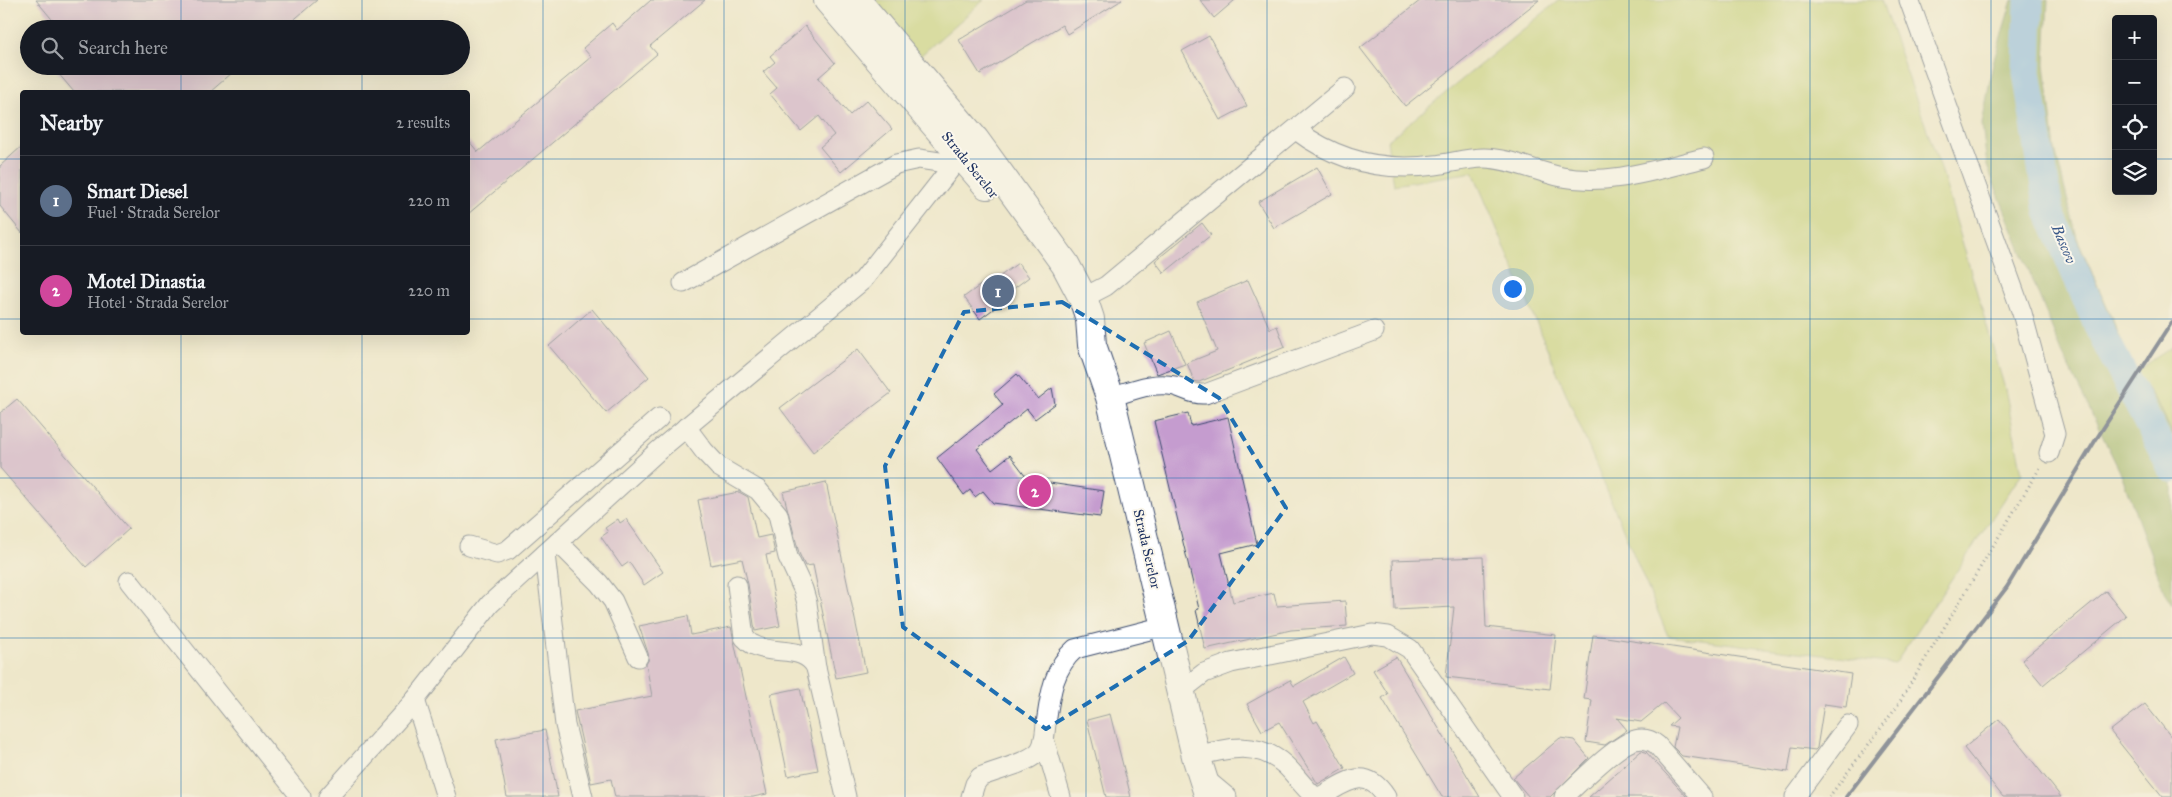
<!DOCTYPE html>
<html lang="en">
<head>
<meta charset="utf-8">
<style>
	:root { --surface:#171b24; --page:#242831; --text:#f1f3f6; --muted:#9ea1a6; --line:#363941; --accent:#1f6fb2 }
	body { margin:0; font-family:"IM FELL Great Primer",serif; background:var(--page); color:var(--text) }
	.controls { position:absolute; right:15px; top:15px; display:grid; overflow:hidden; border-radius:5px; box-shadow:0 5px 20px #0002 }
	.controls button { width:45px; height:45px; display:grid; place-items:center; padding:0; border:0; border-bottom:1px solid var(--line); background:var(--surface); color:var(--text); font:25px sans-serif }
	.you { position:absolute; left:1512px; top:288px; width:18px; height:18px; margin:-12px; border:4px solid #fff; border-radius:50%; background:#1a73e8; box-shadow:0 0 0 8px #1a73e833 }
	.badge { display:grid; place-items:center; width:32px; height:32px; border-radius:50%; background:var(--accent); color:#fff; font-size:16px; font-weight:700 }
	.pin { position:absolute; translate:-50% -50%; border:2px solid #fff; box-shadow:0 1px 5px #0006 }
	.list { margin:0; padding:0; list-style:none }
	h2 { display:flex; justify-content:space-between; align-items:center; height:65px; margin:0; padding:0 20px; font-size:21px }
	h2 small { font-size:16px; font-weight:400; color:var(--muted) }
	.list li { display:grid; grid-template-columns:32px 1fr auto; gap:15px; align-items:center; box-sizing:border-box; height:90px; padding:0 20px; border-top:1px solid var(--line) }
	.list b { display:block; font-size:19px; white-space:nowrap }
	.list p { margin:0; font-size:16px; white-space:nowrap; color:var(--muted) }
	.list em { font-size:16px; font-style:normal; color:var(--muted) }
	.icon { flex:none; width:28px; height:28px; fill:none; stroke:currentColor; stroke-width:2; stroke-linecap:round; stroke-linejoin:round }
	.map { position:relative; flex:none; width:2172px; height:797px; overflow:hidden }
	.search { position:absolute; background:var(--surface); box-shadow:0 5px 20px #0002; left:20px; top:20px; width:450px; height:55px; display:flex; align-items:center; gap:12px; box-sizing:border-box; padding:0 18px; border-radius:28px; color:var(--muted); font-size:19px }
	.panel { position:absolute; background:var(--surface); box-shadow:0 5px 20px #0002; left:20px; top:90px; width:450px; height:245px; border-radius:5px }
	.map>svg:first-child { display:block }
</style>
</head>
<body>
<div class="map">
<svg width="2172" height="797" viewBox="0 0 2172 797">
	<rect width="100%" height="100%" fill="#fbf7ec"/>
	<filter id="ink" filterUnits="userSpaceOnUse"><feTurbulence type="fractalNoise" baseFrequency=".02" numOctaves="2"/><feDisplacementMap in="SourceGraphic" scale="10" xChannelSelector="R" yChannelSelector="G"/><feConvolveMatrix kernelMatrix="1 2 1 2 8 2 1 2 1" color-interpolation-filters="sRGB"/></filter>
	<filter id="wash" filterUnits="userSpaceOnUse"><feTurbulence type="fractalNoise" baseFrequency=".0096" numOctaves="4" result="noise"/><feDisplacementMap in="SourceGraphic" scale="20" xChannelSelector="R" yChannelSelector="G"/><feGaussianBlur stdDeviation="1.12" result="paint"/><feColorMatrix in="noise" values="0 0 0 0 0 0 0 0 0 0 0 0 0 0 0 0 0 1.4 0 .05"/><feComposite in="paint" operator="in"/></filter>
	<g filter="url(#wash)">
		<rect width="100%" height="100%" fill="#eee7ca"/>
		<g fill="#bece70" stroke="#6c7e67">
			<path d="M870,0H984L919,57Z"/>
			<path d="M1559,0H1881L1942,172L2005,389L2022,473L1895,664L1668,636L1473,172L1394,185L1387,141Z"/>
			<path d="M2172,347V434L2160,407L2135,372Z"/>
		</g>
		<path fill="#96b162" stroke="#587060" d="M2012,0H2048L2045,64L2055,150L2077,238L2135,372L2160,407L2172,434V605L2165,594L2122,476L2062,353L1987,166L1982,124L1993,63Z"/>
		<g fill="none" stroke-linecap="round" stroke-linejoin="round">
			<path stroke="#7eb7ee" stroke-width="29" d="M2029,0L2027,72L2049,211L2101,332L2172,468"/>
		</g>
		<g id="blocks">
			<g fill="#c59ccf">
				<path d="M36,0H317L283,29H60Z"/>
				<path d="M651,0H705L650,46L657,54L468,214V140L478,152L591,57L583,48L612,23L617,30Z"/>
				<path d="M1026,0H1122L1067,34L1062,25L980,74L959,40Z"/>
				<path d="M1200,0H1235L1214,18Z"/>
				<path d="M1421,0H1539L1405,106L1360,48Z"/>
				<path d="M805,26L835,63L818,78L850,115L867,100L892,129L841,172L820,147L834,135L819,116L801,131L770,94L777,88L763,72L775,62L770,56Z"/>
				<path d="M1209,36L1247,106L1220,120L1182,51Z"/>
				<path d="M52,66H240L210,92H74Z"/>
				<path d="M22,146V233L0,206V166Z"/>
				<path d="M1317,167L1332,194L1274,228L1258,202Z"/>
				<path d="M1202,223L1211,235L1164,273L1155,261Z"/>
				<path d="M1018,263L1029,277L997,301L1000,304L980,319L964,297L982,284L984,288Z"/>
				<path d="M1248,280L1270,329L1277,326L1285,347L1199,382L1194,381L1187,363L1217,351L1197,302Z"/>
				<path d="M592,309L649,377L606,413L549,346Z"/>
				<path d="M1171,331L1185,364L1157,374L1144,343Z"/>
				<path d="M858,349L891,393L813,452L780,408Z"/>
				<path d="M1017,374L1038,399L1052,388L1055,404L1035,419L1027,409L977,449L992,469L1010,455L1029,480L1104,491L1100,517L993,503L983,491L975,497L970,490L964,495L937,458L1003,405L994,394Z"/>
				<path d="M17,399L129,529L86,567L0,468V413Z"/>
				<path d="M1188,413L1191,426L1228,417L1257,544L1221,553L1233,602L1274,593L1277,606L1345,601L1347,626L1291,630L1205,649L1196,610L1199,609L1154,421Z"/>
				<path d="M826,482L866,672L836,678L813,565L805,566L799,553L783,492Z"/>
				<path d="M739,492L748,497L757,538L771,535L775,553L766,555L780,626L755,631L748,584L742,559L711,565L698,500Z"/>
				<path d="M618,519L620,523L626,519L663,572L644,585L629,562L622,567L601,537L608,532L605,528Z"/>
				<path d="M1483,557L1486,627L1556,635L1550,689L1446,677L1454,607L1395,610L1393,560Z"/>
				<path d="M2106,591L2126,616L2043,685L2022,660Z"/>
				<path d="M688,616L691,635L731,627L767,794L753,797H615L611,779L591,783L575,711L652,696L646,664L649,659L648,653L639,626Z"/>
				<path d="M1593,635L1851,674L1846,707L1824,704L1817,748L1815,750L1792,747L1788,772L1682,756L1673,747L1677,727L1669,726L1678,718L1664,703L1641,722L1617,718L1627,730L1605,745L1586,742L1592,700L1584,699Z"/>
				<path d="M1344,657L1353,673L1303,702L1314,723L1317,721L1345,768L1318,784L1279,722L1262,731L1247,704L1290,680L1294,686Z"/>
				<path d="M1396,657L1480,797H1442L1382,698L1388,694L1373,670Z"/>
				<path d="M800,688L818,770L788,776L771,694Z"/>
				<path d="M2145,704L2172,738V797H2163L2110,731Z"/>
				<path d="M1110,714L1131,797H1106L1087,720Z"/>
				<path d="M1999,719L2061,797H2003L1964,748Z"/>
				<path d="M545,730L558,797H507L496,739Z"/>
				<path d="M1560,738L1574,740L1589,758L1550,797H1529L1513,778Z"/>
				<path d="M1641,751L1646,752L1687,797H1589Z"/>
			</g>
		</g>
	</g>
	<g filter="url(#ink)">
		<use href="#blocks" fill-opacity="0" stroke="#3b4b6e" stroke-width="1"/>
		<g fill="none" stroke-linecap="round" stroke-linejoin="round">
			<g stroke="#3b4b6e" stroke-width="21">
				<g id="minor">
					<path d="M1909,0L2022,313L2055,434L2049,453"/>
					<path d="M1296,130C1337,161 1384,172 1435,165C1451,163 1468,158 1484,158C1508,158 1537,172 1562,177C1609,186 1658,169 1704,158"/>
					<path d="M683,283L896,164L919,159L953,164"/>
					<path d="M1083,298L1106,286L1345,88"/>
					<path d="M1110,397C1131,391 1153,381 1175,386C1186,389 1193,395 1205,394L1374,331"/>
					<path d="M686,427L704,451L719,467L758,490L778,514L788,557L803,589L807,603L816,668"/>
					<path d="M558,542L599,583L613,601L638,657"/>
					<path d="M469,546L497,554L508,550L659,418"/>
					<path d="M545,554L565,725L583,797"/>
					<path d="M129,581L301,797"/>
					<path d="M737,585L744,637C747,640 750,644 754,645C773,656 805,644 816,668L846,797"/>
					<path d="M1181,691L1204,673L1231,663L1372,634L1388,636L1410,649L1513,797"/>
					<path d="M415,700L446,797"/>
					<path d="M1044,739L1061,797"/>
					<path d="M1196,756C1228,748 1257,740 1285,765C1295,774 1303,787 1314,796L1319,797C1344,785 1364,763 1386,797"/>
					<path d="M1209,782L1227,797"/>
					<path d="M328,797L415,700L490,604L659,450L863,280L962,154"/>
					<path d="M971,797L975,784L980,777C995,770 1031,763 1040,750C1045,743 1045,732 1046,724C1050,696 1053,668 1075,649L1165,626"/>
					<path d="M1564,797C1579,783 1617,744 1635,740C1643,738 1651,740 1657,745L1702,797"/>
					<path d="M1795,797L1848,725"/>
				</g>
			</g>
			<g stroke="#3b4b6e" stroke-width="30">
				<g id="highway">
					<path d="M828,0L987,185"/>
					<path d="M856,0L975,140L1065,264L1083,298L1090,319L1092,345L1110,397L1196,756L1209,797"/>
				</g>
			</g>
			<path stroke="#3b4b6e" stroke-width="3" stroke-dasharray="1 4" stroke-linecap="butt" d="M1829,797L1896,708L2041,466"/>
			<use href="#minor" stroke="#fff" stroke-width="19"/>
			<use href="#highway" stroke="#fff" stroke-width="28"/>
			<path stroke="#1b2f5e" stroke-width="4" d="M1846,797L2007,587L2095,441L2172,322"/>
		</g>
	</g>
	<path d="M0 0H2172V797H0ZM1062,302L1219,398L1286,508L1188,641L1046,729L903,627L885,466L964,312Z" fill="#eee7ca" fill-opacity=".55" fill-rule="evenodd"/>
	<path fill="none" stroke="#1f6fb2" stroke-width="4" stroke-dasharray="10 6" stroke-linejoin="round" d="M1062,302L1219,398L1286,508L1188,641L1046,729L903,627L885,466L964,312Z"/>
	<path fill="none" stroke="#1f6fb2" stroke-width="1" stroke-opacity="0.55" d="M181,0V29M362,0V29M543,0V797M724,0V797M905,0V797M1086,0V797M1267,0V797M1448,0V797M1629,0V797M1810,0V797M1991,0V797M181,66V92M362,66V92M0,159H22M468,159H2116M2153,159H2172M0,319H22M468,319H2172M181,332V797M362,332V797M0,478H2172M0,638H2172"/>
	<g text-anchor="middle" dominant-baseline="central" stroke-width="4" stroke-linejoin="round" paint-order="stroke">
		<g font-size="14" fill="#1b2f5e" stroke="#fbf7ec">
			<text transform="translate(970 165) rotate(51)">Strada Serelor</text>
			<text transform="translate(1147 549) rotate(77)">Strada Serelor</text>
		</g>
		<g font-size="15" font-style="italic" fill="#395889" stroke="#fbf7ec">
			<text transform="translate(2064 244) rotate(67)">Bascov</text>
		</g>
	</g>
</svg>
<div class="controls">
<button>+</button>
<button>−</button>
<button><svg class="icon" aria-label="locate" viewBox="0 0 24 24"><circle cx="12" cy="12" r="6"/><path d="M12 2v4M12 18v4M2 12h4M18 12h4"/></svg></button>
<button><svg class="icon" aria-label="layers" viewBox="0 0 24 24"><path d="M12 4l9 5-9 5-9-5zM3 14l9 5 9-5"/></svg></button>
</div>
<div class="you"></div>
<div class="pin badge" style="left:998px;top:291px;background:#5c6f8a">1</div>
<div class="pin badge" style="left:1035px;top:491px;background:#d1479c">2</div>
<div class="search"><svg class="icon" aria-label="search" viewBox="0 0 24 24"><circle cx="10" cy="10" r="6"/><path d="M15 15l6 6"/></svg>Search here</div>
<section class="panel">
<h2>Nearby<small>2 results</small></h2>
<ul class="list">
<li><span class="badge" style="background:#5c6f8a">1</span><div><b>Smart Diesel</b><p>Fuel · Strada Serelor</p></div><em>220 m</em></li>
<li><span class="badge" style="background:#d1479c">2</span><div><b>Motel Dinastia</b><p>Hotel · Strada Serelor</p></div><em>220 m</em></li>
</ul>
</section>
</div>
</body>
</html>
